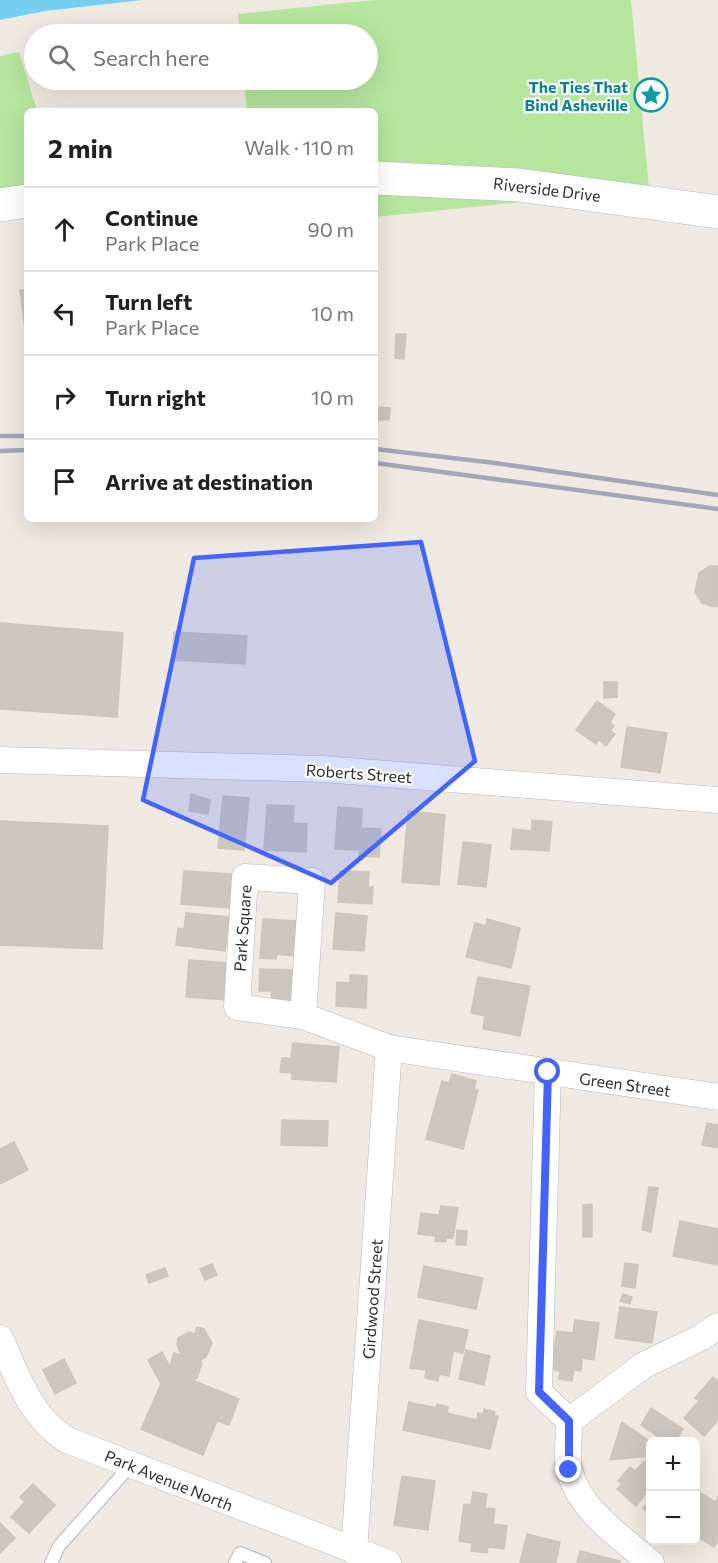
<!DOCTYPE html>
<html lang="en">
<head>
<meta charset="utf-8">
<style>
	:root { --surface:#fff; --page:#f2f2f2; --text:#202124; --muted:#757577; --line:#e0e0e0 }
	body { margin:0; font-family:Commissioner,sans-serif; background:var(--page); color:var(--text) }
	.controls { position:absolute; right:18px; bottom:18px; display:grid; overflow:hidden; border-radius:9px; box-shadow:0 6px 24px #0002 }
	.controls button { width:54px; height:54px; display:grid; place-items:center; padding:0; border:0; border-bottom:2px solid var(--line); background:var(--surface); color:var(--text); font:30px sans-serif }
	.stop { position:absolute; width:18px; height:18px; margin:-14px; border:4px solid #4264fb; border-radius:50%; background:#fff }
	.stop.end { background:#4264fb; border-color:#fff; box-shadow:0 2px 6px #0008 }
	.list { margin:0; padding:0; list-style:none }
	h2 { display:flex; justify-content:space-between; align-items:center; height:78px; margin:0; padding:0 24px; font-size:26px }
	h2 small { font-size:20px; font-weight:400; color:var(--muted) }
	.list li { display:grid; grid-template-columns:39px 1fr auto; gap:18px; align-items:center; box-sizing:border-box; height:84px; padding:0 24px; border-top:2px solid var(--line) }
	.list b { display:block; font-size:22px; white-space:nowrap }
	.list p { margin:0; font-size:20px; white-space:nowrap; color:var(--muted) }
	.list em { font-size:20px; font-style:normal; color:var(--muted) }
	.icon { flex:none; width:33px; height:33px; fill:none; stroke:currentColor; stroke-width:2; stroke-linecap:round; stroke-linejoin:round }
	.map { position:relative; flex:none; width:718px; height:1563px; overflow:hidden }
	.search { position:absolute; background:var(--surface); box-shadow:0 6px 24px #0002; left:24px; top:24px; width:354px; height:66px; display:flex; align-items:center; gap:15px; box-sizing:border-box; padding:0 21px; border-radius:33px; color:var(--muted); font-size:22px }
	.panel { position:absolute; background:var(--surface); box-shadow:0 6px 24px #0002; left:24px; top:108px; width:354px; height:414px; border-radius:9px }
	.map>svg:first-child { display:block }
</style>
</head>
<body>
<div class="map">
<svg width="718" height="1563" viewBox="0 0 718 1563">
	<rect width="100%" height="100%" fill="#efe9e1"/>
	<g fill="#b6e59e">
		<path d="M375,0H631L649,189L375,217V111H247L244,80H368V34H240L238,14Z"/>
		<path d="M19,52L37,111H27V201L0,205V56Z"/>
	</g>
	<path fill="#75cff0" d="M0,0H142L45,11L0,20Z"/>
	<g fill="#cbc7bf" stroke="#cbc5ba" stroke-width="1.5">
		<path d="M20,290H27V346Z"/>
		<path d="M396,334H406L404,359L395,358Z"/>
		<path d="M375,407L390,408L389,420H375Z"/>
		<path d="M710,566H718V606L714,607L702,603L695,592L699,573Z"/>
		<path d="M0,623L123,633L117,717L0,709Z"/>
		<path d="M174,632L247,636L245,664L172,660Z"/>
		<path d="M604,682H617V697L604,698Z"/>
		<path d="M597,701L615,714L610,722L614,726L610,731L615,734L606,746L599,740L596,744L576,730Z"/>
		<path d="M627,727L667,733L660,773L621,767Z"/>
		<path d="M191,794L210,800L208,814L189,811Z"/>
		<path d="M223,796L249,798L244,850L218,848Z"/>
		<path d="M267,805L294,806L293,823L307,824L306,852L264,850Z"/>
		<path d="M338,807L362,809L361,828L381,829L379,857L359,856V850L335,849Z"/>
		<path d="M408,811L445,815L439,885L402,882Z"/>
		<path d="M532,820L552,822L549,851L511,849L513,829L532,831Z"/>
		<path d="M0,821L108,826L102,949L0,945Z"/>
		<path d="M463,842L491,845L486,887L458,884Z"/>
		<path d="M184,871L234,874L231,908L181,904Z"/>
		<path d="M340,871L369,872L368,887H373L372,904L338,902Z"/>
		<path d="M186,913L229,917L225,951L176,945L178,928L184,929Z"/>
		<path d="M336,913L367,916L364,951L333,949Z"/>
		<path d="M263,919L297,921L300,948L293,947V956L277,954L276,959L260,958Z"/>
		<path d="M487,919L520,928L511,968L466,957L475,923L486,926Z"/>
		<path d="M189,960L229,963L227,1000L186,997Z"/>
		<path d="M260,969L295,970L293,1004L271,1003L272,991H259Z"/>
		<path d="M350,975L367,976L366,1008L336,1006L337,982L350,983Z"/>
		<path d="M478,977L530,986L520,1036L483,1029L485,1016L471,1013Z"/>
		<path d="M293,1043L339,1047L336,1082L292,1079V1073L280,1072L282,1058H291Z"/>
		<path d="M452,1074L476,1081L474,1089L478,1090L463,1149L426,1139L442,1081L449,1083Z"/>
		<path d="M282,1120L328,1121L327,1146L281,1145Z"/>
		<path d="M707,1123L718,1125V1148L702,1145Z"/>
		<path d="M14,1142L28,1170L0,1184V1149Z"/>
		<path d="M649,1187L658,1188L651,1232L642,1230Z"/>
		<path d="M592,1204V1237H583V1205Z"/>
		<path d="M441,1206L458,1208L453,1238H446V1242L435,1241L436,1236L418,1234L421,1213L439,1215Z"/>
		<path d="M680,1221L718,1229V1265L673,1256Z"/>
		<path d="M457,1230L467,1231L466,1245H456Z"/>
		<path d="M625,1263L638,1265L635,1288L622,1286Z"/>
		<path d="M212,1264L217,1275L205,1280L200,1269Z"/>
		<path d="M424,1266L483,1278L476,1309L418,1297Z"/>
		<path d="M165,1268L168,1276L149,1283L146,1275Z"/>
		<path d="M623,1294L632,1297L630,1304L620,1301Z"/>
		<path d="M620,1307L657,1312L652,1343L615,1338Z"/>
		<path d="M419,1320L468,1330L463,1353L453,1351L449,1376L439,1374L438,1381L425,1378L426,1370L410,1368Z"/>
		<path d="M575,1320L599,1323L594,1360L582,1358L581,1371L574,1370L572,1381L559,1379L560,1371L551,1369L557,1331L573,1333Z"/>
		<path d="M197,1327L204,1329L212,1343L206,1357L200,1360L202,1363L197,1378L192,1380L239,1399L229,1425L217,1421L203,1455L141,1429L161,1384L148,1360L162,1352L170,1367L174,1353L181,1355L177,1345L178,1338L189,1332L195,1334Z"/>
		<path d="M466,1350L490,1356L484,1385L459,1379Z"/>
		<path d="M64,1359L76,1383L55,1394L43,1370Z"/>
		<path d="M713,1377L718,1381V1420L704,1436L684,1418L699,1401L695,1398Z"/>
		<path d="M409,1402L436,1408L437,1404L448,1407L447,1413L477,1420L478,1413L483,1414L484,1409L495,1412L494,1416H498L490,1449L403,1430Z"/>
		<path d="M651,1408L683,1429L675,1442H666L641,1425Z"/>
		<path d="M622,1422L651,1442L650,1456L610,1460Z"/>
		<path d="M647,1459L650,1463V1489L636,1506L617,1489L622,1484L618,1481L630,1467L635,1471Z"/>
		<path d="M402,1476L435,1481L428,1530L394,1525Z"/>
		<path d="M33,1484L55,1505L29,1533L11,1517L25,1502L20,1497Z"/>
		<path d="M473,1492L487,1494L485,1508L495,1509L493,1524L507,1526L504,1549L488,1547L487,1553L471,1551L472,1543L459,1541L464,1504L471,1505Z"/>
		<path d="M699,1492L715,1502L718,1497V1541L714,1547L696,1536V1497Z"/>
		<path d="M650,1501V1515L643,1508Z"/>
		<path d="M0,1523L15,1538L0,1553Z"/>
		<path d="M527,1534L560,1542L556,1563H520Z"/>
		<path d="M580,1551L620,1561V1563H577Z"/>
	</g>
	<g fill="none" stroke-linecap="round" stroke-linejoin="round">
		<g stroke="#b4b7c1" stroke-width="14">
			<g id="lane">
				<path d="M51,1563L59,1546L131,1465"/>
				<path d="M235,1563L240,1553L265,1563"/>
			</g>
		</g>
		<g stroke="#b4b7c1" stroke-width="27">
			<g id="street">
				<path d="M0,760L323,769L718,800"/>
				<path d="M303,1016L312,881L245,877L237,1007L303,1016L389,1048L718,1097"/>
				<path d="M548,1072L539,1392L569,1421"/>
				<path d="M0,1338C17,1376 30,1417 67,1440L388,1563"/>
				<path d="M354,1551L389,1048"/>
				<path d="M651,1563C622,1538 581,1511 570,1473C565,1458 570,1437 569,1421L644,1365L702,1337L718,1326"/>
			</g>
		</g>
		<g stroke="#b4b7c1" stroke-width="34">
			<g id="secondary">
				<path d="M375,178L519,185L718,212"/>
				<path d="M0,205L27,201"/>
			</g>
		</g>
		<use href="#lane" stroke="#fff" stroke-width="12"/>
		<use href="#street" stroke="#fff" stroke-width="26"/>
		<use href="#secondary" stroke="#fff" stroke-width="33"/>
		<g stroke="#a3a6b8" stroke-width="4.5">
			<path d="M0,436H27"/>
			<path d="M375,449L495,463L718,495"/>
			<path d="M0,451L27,450"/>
			<path d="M375,463L718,509"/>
		</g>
	</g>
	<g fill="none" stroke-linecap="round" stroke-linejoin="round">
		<path stroke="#4264fb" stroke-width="8" d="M548,1072L539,1392L569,1421V1470"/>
	</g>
	<path fill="#4264fb" fill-opacity="0.2" stroke="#4264fb" stroke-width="4.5" stroke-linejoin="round" d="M421,542L475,761L331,883L143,800L194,558Z"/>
	<defs>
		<g id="sight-ring" transform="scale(1.725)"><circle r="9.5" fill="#fff" stroke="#0f9aa8" stroke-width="1.5"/><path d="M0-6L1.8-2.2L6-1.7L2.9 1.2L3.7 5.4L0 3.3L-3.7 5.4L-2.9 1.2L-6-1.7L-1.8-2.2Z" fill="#0f9aa8"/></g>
	</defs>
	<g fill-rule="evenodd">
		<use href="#sight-ring" x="651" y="95"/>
	</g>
	<g text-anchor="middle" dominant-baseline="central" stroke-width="4.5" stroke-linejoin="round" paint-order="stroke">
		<g font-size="16" font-weight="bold" fill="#0d838f" stroke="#fff" text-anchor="end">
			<text x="628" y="86">The Ties That<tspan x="628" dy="18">Bind Asheville</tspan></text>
		</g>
		<g font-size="16" fill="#2e2e2e" stroke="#fff">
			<text transform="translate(547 189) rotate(7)">Riverside Drive</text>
			<text transform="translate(359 773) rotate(4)">Roberts Street</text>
			<text transform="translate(242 928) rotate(-86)">Park Square</text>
			<text transform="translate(625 1084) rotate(8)">Green Street</text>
			<text transform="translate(372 1299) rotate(-86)">Girdwood Street</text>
			<text transform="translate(169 1480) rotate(22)">Park Avenue North</text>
		</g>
	</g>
</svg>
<div class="controls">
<button>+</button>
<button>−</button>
</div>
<div class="stop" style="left:548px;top:1072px"></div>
<div class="stop end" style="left:569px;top:1470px"></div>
<div class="search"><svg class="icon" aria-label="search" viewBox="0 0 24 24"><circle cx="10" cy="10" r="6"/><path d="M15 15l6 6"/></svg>Search here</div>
<section class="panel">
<h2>2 min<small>Walk · 110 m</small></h2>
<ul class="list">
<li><svg class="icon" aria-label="ahead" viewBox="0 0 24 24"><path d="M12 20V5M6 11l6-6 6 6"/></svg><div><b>Continue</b><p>Park Place</p></div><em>90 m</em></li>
<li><svg class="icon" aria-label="left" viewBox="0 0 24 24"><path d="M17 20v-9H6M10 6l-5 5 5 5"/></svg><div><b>Turn left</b><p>Park Place</p></div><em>10 m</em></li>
<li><svg class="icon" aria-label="right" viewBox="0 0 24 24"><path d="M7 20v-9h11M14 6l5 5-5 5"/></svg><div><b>Turn right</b></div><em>10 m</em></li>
<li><svg class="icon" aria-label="arrive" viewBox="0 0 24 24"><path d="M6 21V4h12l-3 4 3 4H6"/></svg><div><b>Arrive at destination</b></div></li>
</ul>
</section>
</div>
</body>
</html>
